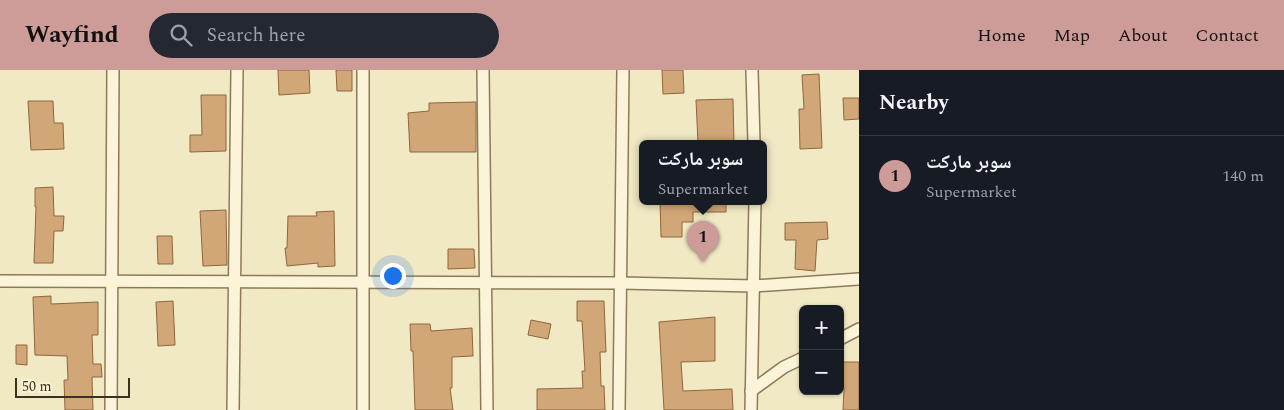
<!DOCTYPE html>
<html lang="en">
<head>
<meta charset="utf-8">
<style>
	:root { --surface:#171b24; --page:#242831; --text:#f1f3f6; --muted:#9ea1a6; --line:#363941; --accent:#cd9b98 }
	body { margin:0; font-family:Spectral,"Noto Naskh Arabic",serif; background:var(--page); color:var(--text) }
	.controls { position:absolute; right:15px; bottom:15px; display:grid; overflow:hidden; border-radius:8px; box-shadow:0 1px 4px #0004 }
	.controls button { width:45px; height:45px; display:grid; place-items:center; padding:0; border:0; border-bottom:1px solid var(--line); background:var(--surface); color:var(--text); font:25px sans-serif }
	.scale { position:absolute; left:15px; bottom:12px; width:115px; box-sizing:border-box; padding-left:5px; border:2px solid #3d301e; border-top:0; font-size:14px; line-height:18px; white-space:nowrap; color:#3d301e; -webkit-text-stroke:4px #f8f2d4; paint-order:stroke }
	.you { position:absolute; left:392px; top:205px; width:18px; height:18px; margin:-12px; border:4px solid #fff; border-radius:50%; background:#1a73e8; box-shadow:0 0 0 8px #1a73e833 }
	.badge { display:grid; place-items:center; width:32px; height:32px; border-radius:50%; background:var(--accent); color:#111; font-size:16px; font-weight:700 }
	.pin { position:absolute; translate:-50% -41px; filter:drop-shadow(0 1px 2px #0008) }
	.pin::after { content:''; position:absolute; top:26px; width:18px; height:15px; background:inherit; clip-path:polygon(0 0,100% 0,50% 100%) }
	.popup { position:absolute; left:639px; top:70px; width:128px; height:65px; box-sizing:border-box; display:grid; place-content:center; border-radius:8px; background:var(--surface); filter:drop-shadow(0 1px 4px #0005); font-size:16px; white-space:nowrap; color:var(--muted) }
	.popup b { font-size:19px; color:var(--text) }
	.popup::after { content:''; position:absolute; left:50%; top:100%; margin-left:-10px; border:10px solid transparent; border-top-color:var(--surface) }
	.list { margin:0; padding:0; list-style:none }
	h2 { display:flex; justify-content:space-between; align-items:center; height:65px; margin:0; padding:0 20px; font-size:21px }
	h2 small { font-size:16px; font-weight:400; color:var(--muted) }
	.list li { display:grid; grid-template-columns:32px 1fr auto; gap:15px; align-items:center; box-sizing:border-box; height:80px; padding:0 20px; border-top:1px solid var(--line) }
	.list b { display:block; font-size:19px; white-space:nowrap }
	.list p { margin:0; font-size:16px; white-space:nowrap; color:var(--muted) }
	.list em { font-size:16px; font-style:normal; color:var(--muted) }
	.icon { flex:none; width:28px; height:28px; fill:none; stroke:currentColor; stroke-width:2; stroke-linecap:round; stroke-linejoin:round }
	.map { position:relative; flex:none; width:859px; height:340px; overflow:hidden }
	header { display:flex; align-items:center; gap:30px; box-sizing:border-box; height:70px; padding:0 25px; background:var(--accent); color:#111 }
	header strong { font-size:24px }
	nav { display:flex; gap:28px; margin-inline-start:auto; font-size:18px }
	.search { width:350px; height:45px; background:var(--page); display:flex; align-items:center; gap:12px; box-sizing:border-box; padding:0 18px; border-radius:28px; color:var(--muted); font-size:19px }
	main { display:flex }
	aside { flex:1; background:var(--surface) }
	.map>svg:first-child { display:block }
</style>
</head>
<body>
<header>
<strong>Wayfind</strong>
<div class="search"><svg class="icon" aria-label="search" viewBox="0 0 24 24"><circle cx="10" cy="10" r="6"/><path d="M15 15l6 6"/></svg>Search here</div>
<nav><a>Home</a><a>Map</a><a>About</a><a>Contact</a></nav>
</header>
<main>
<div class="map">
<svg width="859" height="340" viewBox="0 0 859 340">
	<rect width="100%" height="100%" fill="#f1e9c4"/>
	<g fill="#d2a777" stroke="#8f663c">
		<path d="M278,0H309L310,23L279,25Z"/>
		<path d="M336,0H352V21H337Z"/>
		<path d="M662,0H683L684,23L663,24Z"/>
		<path d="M819,4L822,78L800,79L799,39H804L802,5Z"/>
		<path d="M201,25H226V81L190,82V65H202Z"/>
		<path d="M843,28H859V49L844,50Z"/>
		<path d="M733,29L734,73H698L696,30Z"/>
		<path d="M28,31H53L54,53H63L64,79L31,80Z"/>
		<path d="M476,32V82H410L408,43L429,41V33Z"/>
		<path d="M53,117L54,146H64L63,161H54L53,193H34L36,137H35V118Z"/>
		<path d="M660,131H726V142H693V152H682V167H661Z"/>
		<path d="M226,140L227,195L203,196L200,141Z"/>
		<path d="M334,141L335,196L318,197V193L287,196L285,178H287L288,146H317L316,142Z"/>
		<path d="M827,152L828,169L817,170L815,201L795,199L796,170H785V153Z"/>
		<path d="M157,166H172L173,194H158Z"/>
		<path d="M448,179H474L475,198L448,199Z"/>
		<path d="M51,226V234L98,232V265H92L93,294H101L102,307H92L93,340H65L64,310H68L67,286L35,285L33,227Z"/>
		<path d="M173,231L175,275L158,276L156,232Z"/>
		<path d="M577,231H604L606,282H600L601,316H604L605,340H537V319L583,318L582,301H585L582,251H577Z"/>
		<path d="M715,247V291L681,292L683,321L732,319L733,340H664L659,252Z"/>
		<path d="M531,250L551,254L548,269L528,265Z"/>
		<path d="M410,254H430L431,261L472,258L473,286L452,287V318H450L453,340H415L413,281H411Z"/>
		<path d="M16,275H27V295L16,294Z"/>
		<path d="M841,292H859V340H843L844,318H842Z"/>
	</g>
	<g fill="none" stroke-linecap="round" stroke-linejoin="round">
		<g stroke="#8e7a58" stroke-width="14">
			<g id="street">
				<path d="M363,0V340"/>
				<path d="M483,0L487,340"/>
				<path d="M752,0L754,73"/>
				<path d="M0,211L621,213L754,216L859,209"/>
				<path d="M840,269L859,259"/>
				<path d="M751,321L784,297L803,288"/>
				<path d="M111,340L113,0"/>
				<path d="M233,340L237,0"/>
				<path d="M619,340L623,0"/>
				<path d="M751,340L755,131"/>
			</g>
		</g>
		<use href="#street" stroke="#fbf4d8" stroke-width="11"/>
	</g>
</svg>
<div class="controls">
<button>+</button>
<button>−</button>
</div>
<div class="scale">50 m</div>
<div class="you"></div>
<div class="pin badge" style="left:703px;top:192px">1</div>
<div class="popup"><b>سوبر ماركت</b>Supermarket</div>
</div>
<aside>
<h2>Nearby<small></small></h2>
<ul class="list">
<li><span class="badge">1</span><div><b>سوبر ماركت</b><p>Supermarket</p></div><em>140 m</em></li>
</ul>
</aside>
</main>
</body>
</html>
